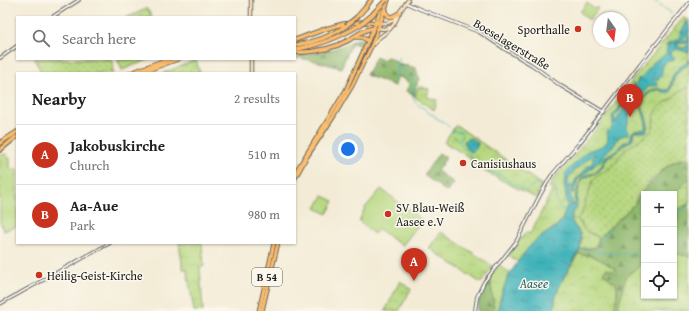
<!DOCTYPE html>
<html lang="en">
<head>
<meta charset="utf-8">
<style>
	:root { --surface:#fff; --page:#f2f2f2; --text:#202124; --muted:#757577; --line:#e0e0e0; --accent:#c8321e }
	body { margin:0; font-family:"Gentium Book Plus",serif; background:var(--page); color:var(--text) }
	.controls { position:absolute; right:12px; bottom:12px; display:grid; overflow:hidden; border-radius:0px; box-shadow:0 1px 3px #0004 }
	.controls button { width:36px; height:36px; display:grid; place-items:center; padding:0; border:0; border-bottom:1px solid var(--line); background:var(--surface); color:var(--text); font:20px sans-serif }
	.compass { position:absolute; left:593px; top:12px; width:36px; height:36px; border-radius:50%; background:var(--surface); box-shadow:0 1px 3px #0004; rotate:166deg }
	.you { position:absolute; left:348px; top:149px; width:14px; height:14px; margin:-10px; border:3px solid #fff; border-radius:50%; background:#1a73e8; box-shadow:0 0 0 6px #1a73e833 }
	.badge { display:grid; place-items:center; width:26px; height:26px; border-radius:50%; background:var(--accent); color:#fff; font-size:13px; font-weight:700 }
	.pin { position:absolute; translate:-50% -33px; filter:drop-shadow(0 1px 2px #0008) }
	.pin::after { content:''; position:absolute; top:21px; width:14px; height:12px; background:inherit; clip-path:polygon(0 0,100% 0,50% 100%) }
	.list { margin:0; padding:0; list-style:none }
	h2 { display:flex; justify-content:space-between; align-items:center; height:52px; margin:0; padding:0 16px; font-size:17px }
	h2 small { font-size:13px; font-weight:400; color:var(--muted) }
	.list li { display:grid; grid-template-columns:26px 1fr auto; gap:12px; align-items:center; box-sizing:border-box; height:60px; padding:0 16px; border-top:1px solid var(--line) }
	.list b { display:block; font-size:15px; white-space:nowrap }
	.list p { margin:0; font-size:13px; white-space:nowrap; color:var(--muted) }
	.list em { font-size:13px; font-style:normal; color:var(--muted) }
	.icon { flex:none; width:22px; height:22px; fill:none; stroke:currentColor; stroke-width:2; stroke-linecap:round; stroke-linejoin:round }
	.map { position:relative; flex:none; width:689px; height:311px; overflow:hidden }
	.search { position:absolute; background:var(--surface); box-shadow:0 1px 3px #0004; left:16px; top:16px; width:280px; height:44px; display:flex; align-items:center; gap:10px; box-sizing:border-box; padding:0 14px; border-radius:0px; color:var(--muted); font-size:15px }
	.panel { position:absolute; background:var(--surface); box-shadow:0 1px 3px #0004; left:16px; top:72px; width:280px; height:172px; border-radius:0px }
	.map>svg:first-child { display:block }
</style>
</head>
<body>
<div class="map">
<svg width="689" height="311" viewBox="0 0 689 311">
	<defs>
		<pattern id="grass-dots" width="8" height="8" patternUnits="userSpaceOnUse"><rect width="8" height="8" fill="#b6d77f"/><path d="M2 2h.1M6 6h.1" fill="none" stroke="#9cb86d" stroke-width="1.8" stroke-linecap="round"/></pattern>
		<pattern id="forest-firs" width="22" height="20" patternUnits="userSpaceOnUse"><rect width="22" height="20" fill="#90b86e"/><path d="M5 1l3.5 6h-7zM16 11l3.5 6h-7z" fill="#75955a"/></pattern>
		<pattern id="wetland-marsh" width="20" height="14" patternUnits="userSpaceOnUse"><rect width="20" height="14" fill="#b6d77f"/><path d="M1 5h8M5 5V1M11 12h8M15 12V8" fill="none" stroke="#9cb86d"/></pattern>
		<pattern id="park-crowns" width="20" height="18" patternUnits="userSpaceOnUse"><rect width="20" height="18" fill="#b6d77f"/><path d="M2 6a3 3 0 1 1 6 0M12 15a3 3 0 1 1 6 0" fill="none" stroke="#9cb86d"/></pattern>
		<pattern id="water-ripples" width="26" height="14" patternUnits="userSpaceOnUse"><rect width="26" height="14" fill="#41b2b9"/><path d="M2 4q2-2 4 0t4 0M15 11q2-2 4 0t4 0" fill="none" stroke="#369096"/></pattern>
	</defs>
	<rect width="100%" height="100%" fill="#fbf7ec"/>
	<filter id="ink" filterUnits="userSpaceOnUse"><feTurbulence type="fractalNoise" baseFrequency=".025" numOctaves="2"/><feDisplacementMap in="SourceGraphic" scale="8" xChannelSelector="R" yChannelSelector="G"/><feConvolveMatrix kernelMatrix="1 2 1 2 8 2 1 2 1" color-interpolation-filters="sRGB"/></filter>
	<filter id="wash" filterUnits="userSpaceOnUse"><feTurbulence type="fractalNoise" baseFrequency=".012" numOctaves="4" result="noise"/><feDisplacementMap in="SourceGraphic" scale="16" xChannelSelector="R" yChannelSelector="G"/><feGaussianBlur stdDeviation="0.9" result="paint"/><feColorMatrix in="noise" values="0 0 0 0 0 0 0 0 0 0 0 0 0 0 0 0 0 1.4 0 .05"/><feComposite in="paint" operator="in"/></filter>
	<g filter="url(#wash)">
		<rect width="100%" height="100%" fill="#f3ebd5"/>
		<g fill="url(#grass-dots)" stroke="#697a4e">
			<path d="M146,8L151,14L152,17H127L144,10Z"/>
			<path d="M34,59H111L114,67L112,68L114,73H42Z"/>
			<path d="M117,59H150L122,70Z"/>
			<path d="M196,60L200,73H163Z"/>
			<path d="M689,87V159C669,156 649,184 636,197V203L599,238L595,235L585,231L581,223L576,219L571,217L576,203L643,107Z"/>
		</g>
		<g fill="url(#forest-firs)" stroke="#566a45">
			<path d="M357,39H361L362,40L361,46L352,43L341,68C326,64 311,59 295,58V54C319,55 335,50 357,39Z"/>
			<path d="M376,57L382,60L388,57L399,64L416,68L419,80L417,82V85L415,87L416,89L415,90L414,96L406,91L409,85L408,82L402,78L397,77L395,86L366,75Z"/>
			<path d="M439,153L446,158L437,171L454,183L447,192L424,175Z"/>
			<path d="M683,159H689V256L676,254L674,256V194H644V288L625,311H613C615,304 619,292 616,285C614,281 614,284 611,281C608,279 607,277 604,275V272L606,269L614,271L616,270L608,264L592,256L578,254L580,249L595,248L599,238L636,203L638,197L664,169C670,164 675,161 683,159Z"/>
			<path d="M490,276L494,307L493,311H477L480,297Z"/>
		</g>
		<path fill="url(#wetland-marsh)" stroke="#697a4e" d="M689,178V203L679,209L674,208V194Z"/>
		<g fill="url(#park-crowns)" stroke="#697a4e">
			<path d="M683,18L689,20V87L677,93L672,98L660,106L655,114L653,127L651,132L626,149L610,168L596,177L593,180L581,215L577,219C581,223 581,226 585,230C588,234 595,234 599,238L595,248H583L580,249C581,244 582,238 580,234C578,228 572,225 571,218L574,219H575L564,215C559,228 544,233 534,242C528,248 522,255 518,262L508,256L526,232L530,234L553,189L549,187L553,180L598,127L636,75Z"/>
			<path d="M418,87H421L429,89L427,97L437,100L434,110L415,97Z"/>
			<path d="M456,125L542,185L536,198L484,171L470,161L472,159L444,142Z"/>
			<path d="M441,232L493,266L481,283L429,248Z"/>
			<path d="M179,243H202L204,266L200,268L203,311H194L187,269H183Z"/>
			<path d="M578,254C582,255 587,255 591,256C598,258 613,266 617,272L616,274H615L614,271L606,269L604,272V275C608,277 611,281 616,283C618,293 616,302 613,311H554C555,305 555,298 557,292C562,278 571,267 578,254Z"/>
			<path d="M676,254L689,256V311H617L626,277L644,262V296H674V256Z"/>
			<path d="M499,266L511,273C504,286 500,296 498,311H493L494,307L490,276Z"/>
			<path d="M400,281L411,289L399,311H385Z"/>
		</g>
		<g fill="#b6d77f" stroke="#697a4e">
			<path d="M587,3L594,9L596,7L598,9L589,20L580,12Z"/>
			<path d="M7,154V158H10V168L17,169V226L4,231L0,222V155Z"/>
			<path d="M381,189L422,220L402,246L379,229L374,234L359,221L365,208Z"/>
			<path d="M323,196L334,201L327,214L316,208Z"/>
		</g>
		<g fill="url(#water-ripples)" stroke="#2e676a">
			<path d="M685,21H686L689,26V33L682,39L675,44L685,40L689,36V44L682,42L676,46L684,48L686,46H689V52H686L676,49L670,53L669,56H673V58H676L673,61H667C666,63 664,64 663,66C660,73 665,77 656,80L654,78L653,79L657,83L658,86C656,86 654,85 651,86C645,87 639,101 637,106C631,108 629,113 629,120C628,125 625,127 629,132V134L621,136L618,138L615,144L605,154L601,161L597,162L591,169L587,172L578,179L573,194L571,192V186L575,182L576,179L583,173L587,167L592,164L593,158L596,155V154C591,156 586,161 581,165C563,179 567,185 573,204H574L576,203L574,199L575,197L579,184L582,178L586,175L595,173L597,171L602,165L604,160L606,156L615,151L623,143L630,140L632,132C637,129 642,131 646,128V124L641,104C643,94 655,85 664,90H668L670,87L672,77L678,68L685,64L689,60V62L686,66L680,70L675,76L670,92L666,93C664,92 662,91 660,90C654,88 641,98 642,105C643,109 647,119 648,124V126L646,132H634L632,141L623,145L618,151L608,157L605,161L604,166L599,171L583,179L580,184L577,196V207L573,212L571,218L572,222L580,234L581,239L580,249L564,277L557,292L555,299L554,311H498C499,303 501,295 504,287C508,274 525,250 535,241C542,235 554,230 560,223C564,218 564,212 567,206H573L572,204H567L564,185L566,177L565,174C569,168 574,166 578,160C581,158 582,155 585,153C594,146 612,149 607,132C614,128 613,124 612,116L617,111L624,99L633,88V83L634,87L625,100L619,112L614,117L615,121H617C618,115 621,114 624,109C629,100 635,89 638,79L642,77L655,61L666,54L667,47L671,44L670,43L666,46V44L676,40L680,36L681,32L686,24Z"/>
			<path d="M471,138L478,143C478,147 475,151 471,152L467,149L466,145L464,142L466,139Z"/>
		</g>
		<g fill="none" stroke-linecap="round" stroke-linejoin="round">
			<g stroke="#41b2b9" stroke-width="1">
				<path d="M654,0C660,4 665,9 671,13"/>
				<path d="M397,66L401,71L404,70L407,71L408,76L413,79V95"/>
				<path d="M395,84L397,62L399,57"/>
				<path d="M413,97C414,106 426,107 430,114L434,115L436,118L444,122L449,127"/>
				<path d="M452,131H456L461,132L462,137L460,141"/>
				<path d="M453,136L456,137L476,163L484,169"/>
				<path d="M487,170L501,176"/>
				<path d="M499,173L502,177H505L508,181C512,181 513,185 517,185C520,187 523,189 527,191L528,190L530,187L536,184L541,185"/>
				<path d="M551,184C559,188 556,192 556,199C557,203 559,205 560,209L562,210L565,209"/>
				<path d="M674,215L689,206"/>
				<path d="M602,238L613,227"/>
				<path d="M601,241L596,252L605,253L635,254L639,258"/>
				<path d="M580,249H584"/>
				<path d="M586,249L593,251"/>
				<path d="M641,260L644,264"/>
			</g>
		</g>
	</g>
	<g filter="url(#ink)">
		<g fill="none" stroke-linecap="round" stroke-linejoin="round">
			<g stroke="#67645d" stroke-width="4">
				<g id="tertiary">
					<path d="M406,3L422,10L479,32L508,51L532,65L561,86L604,112"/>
					<path d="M52,17L79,0"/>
					<path d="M0,58L17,46"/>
					<path d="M0,304L110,243"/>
					<path d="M475,311L477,297L484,282L516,242L540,195L551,176L581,141L640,64L689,3"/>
				</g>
			</g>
			<g stroke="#67645d" stroke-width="4.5">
				<g id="secondary">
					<path d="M251,17V0"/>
					<path d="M380,23H387L394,20L408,0"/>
					<path d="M378,28L384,29L390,27"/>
					<path d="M374,44C377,37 384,35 389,30C394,25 397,19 399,13"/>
					<path d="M251,73V59"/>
				</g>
			</g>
			<g stroke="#67645d" stroke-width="5">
				<g id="primary">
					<path d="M295,173L346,90L364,50L376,23H380L371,47L352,86L334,116L306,158L295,178"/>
					<path d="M259,311L274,243"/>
					<path d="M262,311L278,243"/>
				</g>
			</g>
			<g stroke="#67645d" stroke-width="5.5">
				<g id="trunk">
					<path d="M386,10C387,20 393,17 399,13"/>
					<path d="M357,17L365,8L371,0"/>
					<path d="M380,23L388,0"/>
					<path d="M356,37H362L368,41"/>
					<path d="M295,40C321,31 347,18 376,23L382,5"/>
					<path d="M295,45C314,43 330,37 346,26"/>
					<path d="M295,49C318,46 340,37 360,25"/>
					<path d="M295,52C314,53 332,49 349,40C357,35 364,29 374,28"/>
					<path d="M131,73L168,59"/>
					<path d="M139,73L178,59"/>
					<path d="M0,143L17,132"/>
					<path d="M0,150L16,137"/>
				</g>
			</g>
			<use href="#tertiary" stroke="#fff" stroke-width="2"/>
			<use href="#secondary" stroke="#fde5c5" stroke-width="2.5"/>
			<use href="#primary" stroke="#fbbd6e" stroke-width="3"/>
			<use href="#trunk" stroke="#fbbd6e" stroke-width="3.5"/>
			<g stroke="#67645d" stroke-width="5.5" stroke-linecap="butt">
				<g id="trunk-bridge">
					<path d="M360,25L372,15L386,0"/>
					<path d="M346,26L357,17"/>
				</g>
			</g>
			<use href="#trunk-bridge" stroke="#fbbd6e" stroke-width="3.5"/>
		</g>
	</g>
	<g fill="#c8321e" stroke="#fbf7ec" stroke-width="1.5">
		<circle cx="578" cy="29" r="4"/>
		<circle cx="463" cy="163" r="4"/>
		<circle cx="388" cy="214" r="4"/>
		<circle cx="39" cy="275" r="4"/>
	</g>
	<g text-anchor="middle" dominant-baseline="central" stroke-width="3" stroke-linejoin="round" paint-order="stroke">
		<rect fill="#fbf7ec" stroke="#5f5e5a" stroke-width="1" x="252" y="268" width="30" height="18" rx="3"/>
		<g font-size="11" font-weight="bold" fill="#1c1c1c">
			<text x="267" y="277">B 54</text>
		</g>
		<g font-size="12" fill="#1c1c1c" stroke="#fbf7ec" text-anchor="start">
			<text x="570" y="29" text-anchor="end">Sporthalle</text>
			<text x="471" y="163">Canisiushaus</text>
			<text x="396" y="207">SV Blau-Weiß<tspan x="396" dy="14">Aasee e.V</tspan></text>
			<text x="47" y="275">Heilig-Geist-Kirche</text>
		</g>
		<g font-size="12" fill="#1c1c1c" stroke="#fbf7ec">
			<text transform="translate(512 44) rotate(31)">Boeselagerstraße</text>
		</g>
		<g font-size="13" font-style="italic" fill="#2d6063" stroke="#fbf7ec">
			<text x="534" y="283">Aasee</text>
		</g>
	</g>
</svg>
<div class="controls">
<button>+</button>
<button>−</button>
<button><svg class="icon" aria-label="locate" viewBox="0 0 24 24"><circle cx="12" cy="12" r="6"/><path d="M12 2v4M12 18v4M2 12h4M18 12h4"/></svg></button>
</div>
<svg class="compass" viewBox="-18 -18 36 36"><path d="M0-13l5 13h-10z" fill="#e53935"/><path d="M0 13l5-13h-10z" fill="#757577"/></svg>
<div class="you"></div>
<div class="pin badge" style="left:414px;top:281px">A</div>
<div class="pin badge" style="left:630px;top:117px">B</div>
<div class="search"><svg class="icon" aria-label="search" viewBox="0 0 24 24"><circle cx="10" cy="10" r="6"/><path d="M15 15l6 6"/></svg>Search here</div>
<section class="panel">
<h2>Nearby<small>2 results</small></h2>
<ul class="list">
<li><span class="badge">A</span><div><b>Jakobuskirche</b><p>Church</p></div><em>510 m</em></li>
<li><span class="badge">B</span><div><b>Aa-Aue</b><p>Park</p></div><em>980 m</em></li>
</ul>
</section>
</div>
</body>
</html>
